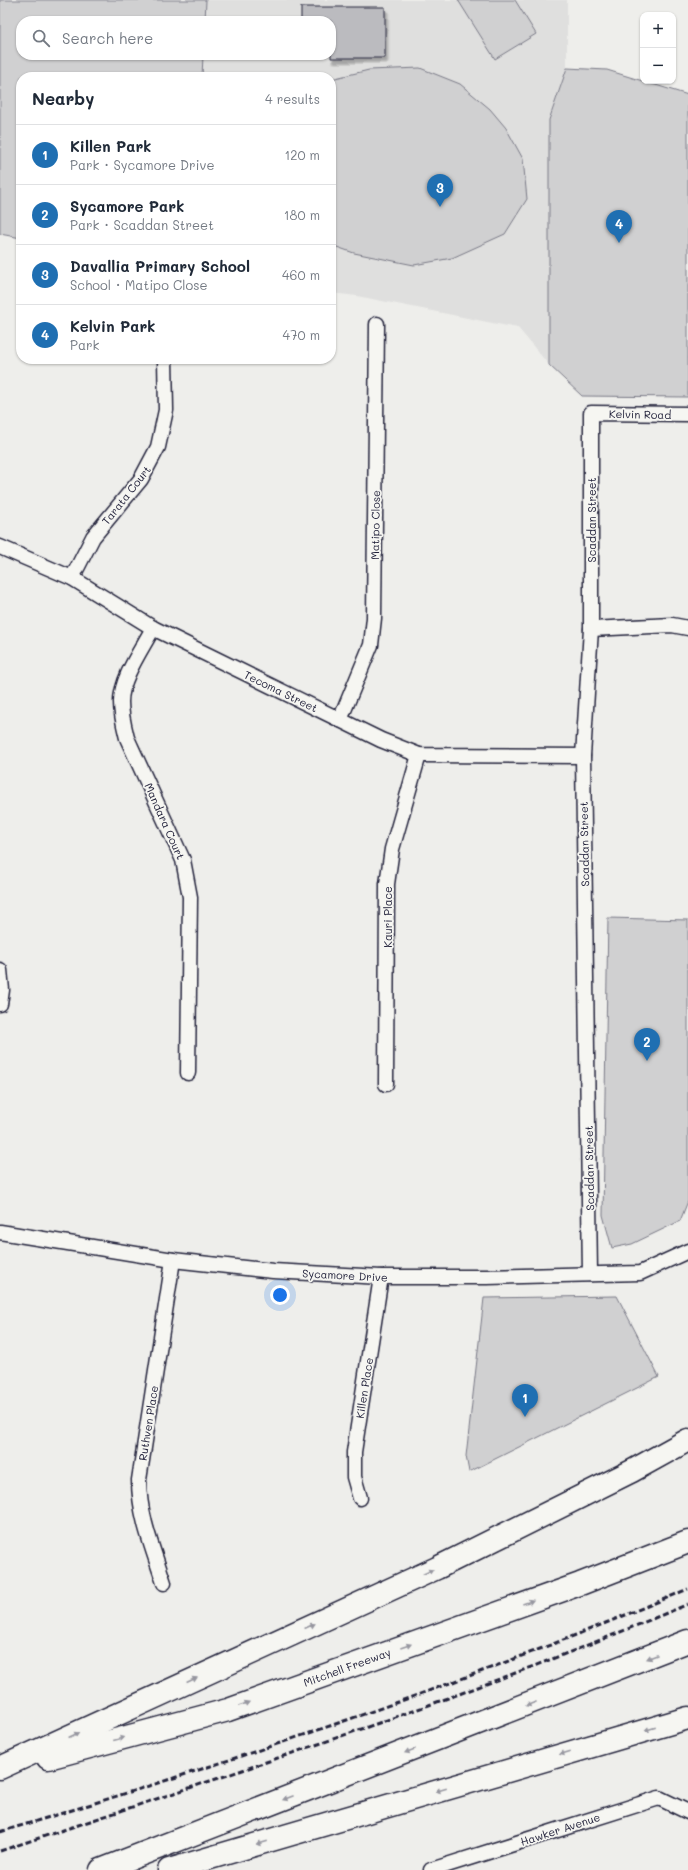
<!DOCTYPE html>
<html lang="en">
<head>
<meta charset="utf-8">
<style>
	:root { --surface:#fff; --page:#f2f2f3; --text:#1f2937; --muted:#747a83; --line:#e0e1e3; --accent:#1f6fb2 }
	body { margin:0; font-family:Mali,sans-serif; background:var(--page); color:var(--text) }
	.controls { position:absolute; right:12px; top:12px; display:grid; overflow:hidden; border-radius:8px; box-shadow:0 1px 3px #0004 }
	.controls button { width:36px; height:36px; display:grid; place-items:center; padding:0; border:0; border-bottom:1px solid var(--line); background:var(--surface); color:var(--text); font:20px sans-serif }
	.you { position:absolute; left:280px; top:1295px; width:14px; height:14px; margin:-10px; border:3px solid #fff; border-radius:50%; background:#1a73e8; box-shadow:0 0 0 6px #1a73e833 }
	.badge { display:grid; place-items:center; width:26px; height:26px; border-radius:50%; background:var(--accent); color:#fff; font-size:13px; font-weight:700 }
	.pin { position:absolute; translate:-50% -33px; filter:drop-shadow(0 1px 2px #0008) }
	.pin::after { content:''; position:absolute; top:21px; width:14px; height:12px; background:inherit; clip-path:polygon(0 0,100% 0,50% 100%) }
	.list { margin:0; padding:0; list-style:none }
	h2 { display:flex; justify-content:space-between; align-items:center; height:52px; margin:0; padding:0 16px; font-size:17px }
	h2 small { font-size:13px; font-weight:400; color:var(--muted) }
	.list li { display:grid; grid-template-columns:26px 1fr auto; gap:12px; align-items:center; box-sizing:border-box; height:60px; padding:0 16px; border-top:1px solid var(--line) }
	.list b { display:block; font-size:15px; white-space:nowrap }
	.list p { margin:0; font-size:13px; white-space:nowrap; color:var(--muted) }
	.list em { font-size:13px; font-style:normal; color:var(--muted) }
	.icon { flex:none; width:22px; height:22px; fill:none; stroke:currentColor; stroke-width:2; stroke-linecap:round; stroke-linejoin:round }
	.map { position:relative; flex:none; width:688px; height:1870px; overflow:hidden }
	.search { position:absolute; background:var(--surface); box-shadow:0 1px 3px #0004; left:16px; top:16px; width:320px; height:44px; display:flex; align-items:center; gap:10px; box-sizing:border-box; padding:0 14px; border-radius:16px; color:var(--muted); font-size:15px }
	.panel { position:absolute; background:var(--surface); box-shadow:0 1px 3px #0004; left:16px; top:72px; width:320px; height:292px; border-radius:16px }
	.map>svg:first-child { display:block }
</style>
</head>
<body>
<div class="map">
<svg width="688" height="1870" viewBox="0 0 688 1870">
	<defs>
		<filter id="shadow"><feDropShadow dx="2.5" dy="4.5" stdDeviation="1" flood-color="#0004"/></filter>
	</defs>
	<rect width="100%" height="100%" fill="#eeeeeb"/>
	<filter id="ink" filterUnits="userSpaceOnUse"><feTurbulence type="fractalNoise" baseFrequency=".025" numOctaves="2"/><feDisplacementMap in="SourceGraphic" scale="8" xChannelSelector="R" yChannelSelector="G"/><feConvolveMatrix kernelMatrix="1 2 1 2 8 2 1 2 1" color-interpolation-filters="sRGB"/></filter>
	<g filter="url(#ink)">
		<path fill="#dfdfde" d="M206,0H567V68L549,120V365L518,328L357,296L331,293V77H202L203,55H331V21H205Z"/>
		<g fill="#d0d0d1" stroke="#797986">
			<path d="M0,0H206L205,21H21V55H203L202,77H21V238L0,234Z"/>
			<path d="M458,0H515L536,34L495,59Z"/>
			<path d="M420,68L460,84L490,109L506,128L523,159L527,199L505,234L452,258L414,265L354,253L331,245V79L369,70Z"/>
			<path d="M567,68L607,70L688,95V397L582,396L549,365V120Z"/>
			<path d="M608,918L688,920V1201L680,1221L632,1244L612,1248L603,1215Z"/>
			<path d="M617,1296L659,1377L469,1472L466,1456L484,1298Z"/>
		</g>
		<path fill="#bbbbbf" stroke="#22223b" filter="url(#shadow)" d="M301,7H385V58H331V21H301Z"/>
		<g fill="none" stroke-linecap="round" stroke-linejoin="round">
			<g stroke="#22223b" stroke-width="17">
				<g id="street">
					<path d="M0,547L72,578L153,628L381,740L419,755L583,756"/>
					<path d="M72,578L93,537L141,479L158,447L166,410L165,359"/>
					<path d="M153,628C142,649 121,678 121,702C121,715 124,726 127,738L183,860L190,897L188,1073"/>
					<path d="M591,629L672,625L688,628"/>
					<path d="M340,720L371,645L374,618L377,324"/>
					<path d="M0,970L2,990L0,1004"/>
					<path d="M386,1084L387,884L392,849L419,755"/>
					<path d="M0,1232L173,1260L273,1271L381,1277H487L640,1273L688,1251"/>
					<path d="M590,1274L583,756L591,629V413L688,414"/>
					<path d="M360,1498L354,1477V1452L381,1277"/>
					<path d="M164,1583C153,1549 139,1516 139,1480L173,1260"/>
					<path d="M431,1870L659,1798L688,1812"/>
				</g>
			</g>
			<g stroke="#22223b" stroke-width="25">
				<g id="highway">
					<path d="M48,1758L228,1710L580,1584L688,1542"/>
					<path d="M0,1768L437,1568L632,1471L688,1440"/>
					<path d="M101,1870L688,1641"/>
					<path d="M169,1870L688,1718"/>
				</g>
			</g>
			<use href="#street" stroke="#f6f6f2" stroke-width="14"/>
			<use href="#highway" stroke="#f6f6f2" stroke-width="22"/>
			<g stroke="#22223b" stroke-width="3" stroke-dasharray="6 3" stroke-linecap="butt">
				<path d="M0,1832C233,1762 464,1684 688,1589"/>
				<path d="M0,1851C231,1774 464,1699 688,1604"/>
			</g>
		</g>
		<defs><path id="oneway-solid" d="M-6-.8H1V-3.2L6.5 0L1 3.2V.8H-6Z"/></defs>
		<g fill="#9797a0">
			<use href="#oneway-solid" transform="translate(428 1572) rotate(-25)"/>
			<use href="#oneway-solid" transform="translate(528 1602) rotate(-20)"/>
			<use href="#oneway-solid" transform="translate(310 1626) rotate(-25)"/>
			<use href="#oneway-solid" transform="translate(406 1646) rotate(-20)"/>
			<use href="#oneway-solid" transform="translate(652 1657) rotate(159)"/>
			<use href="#oneway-solid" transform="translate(192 1680) rotate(-25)"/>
			<use href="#oneway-solid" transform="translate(244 1704) rotate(-20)"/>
			<use href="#oneway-solid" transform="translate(531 1704) rotate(159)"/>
			<use href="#oneway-solid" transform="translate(650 1729) rotate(164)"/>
			<use href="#oneway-solid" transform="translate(74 1735) rotate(-25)"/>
			<use href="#oneway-solid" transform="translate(119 1739) rotate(-15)"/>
			<use href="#oneway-solid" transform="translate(410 1751) rotate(159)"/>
			<use href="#oneway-solid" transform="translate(565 1753) rotate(164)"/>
			<use href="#oneway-solid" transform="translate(441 1790) rotate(164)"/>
			<use href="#oneway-solid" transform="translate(288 1798) rotate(159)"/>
			<use href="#oneway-solid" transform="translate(262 1843) rotate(164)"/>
		</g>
	</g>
	<g text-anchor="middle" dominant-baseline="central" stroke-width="3.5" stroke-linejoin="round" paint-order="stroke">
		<g font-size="11" fill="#22223b" stroke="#f6f6f2">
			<text transform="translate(640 414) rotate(1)">Kelvin Road</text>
			<text transform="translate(126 495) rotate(-52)">Tarata Court</text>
			<text transform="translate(591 520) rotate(-90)">Scaddan Street</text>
			<text transform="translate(375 525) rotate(-89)">Matipo Close</text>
			<text transform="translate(281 691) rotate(26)">Tecoma Street</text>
			<text transform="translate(165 821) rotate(66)">Mandara Court</text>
			<text transform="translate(584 844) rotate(-91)">Scaddan Street</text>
			<text transform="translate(387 917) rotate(-90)">Kauri Place</text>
			<text transform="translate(589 1168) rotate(-91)">Scaddan Street</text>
			<text transform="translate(345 1275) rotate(3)">Sycamore Drive</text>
			<text transform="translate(364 1388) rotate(-81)">Killen Place</text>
			<text transform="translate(148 1423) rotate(-81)">Ruthven Place</text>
			<text transform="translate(347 1667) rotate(-20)">Mitchell Freeway</text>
			<text transform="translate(560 1829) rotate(-18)">Hawker Avenue</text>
		</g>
	</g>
</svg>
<div class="controls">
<button>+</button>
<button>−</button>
</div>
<div class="you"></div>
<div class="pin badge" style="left:525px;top:1417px">1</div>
<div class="pin badge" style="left:647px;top:1061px">2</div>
<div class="pin badge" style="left:440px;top:207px">3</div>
<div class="pin badge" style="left:619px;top:243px">4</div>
<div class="search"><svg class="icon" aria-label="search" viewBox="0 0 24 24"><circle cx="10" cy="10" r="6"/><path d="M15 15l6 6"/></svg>Search here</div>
<section class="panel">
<h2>Nearby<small>4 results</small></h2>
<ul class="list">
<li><span class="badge">1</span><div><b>Killen Park</b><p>Park · Sycamore Drive</p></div><em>120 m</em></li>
<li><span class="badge">2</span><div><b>Sycamore Park</b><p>Park · Scaddan Street</p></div><em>180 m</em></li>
<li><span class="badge">3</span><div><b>Davallia Primary School</b><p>School · Matipo Close</p></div><em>460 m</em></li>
<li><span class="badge">4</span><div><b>Kelvin Park</b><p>Park</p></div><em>470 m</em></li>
</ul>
</section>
</div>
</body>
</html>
